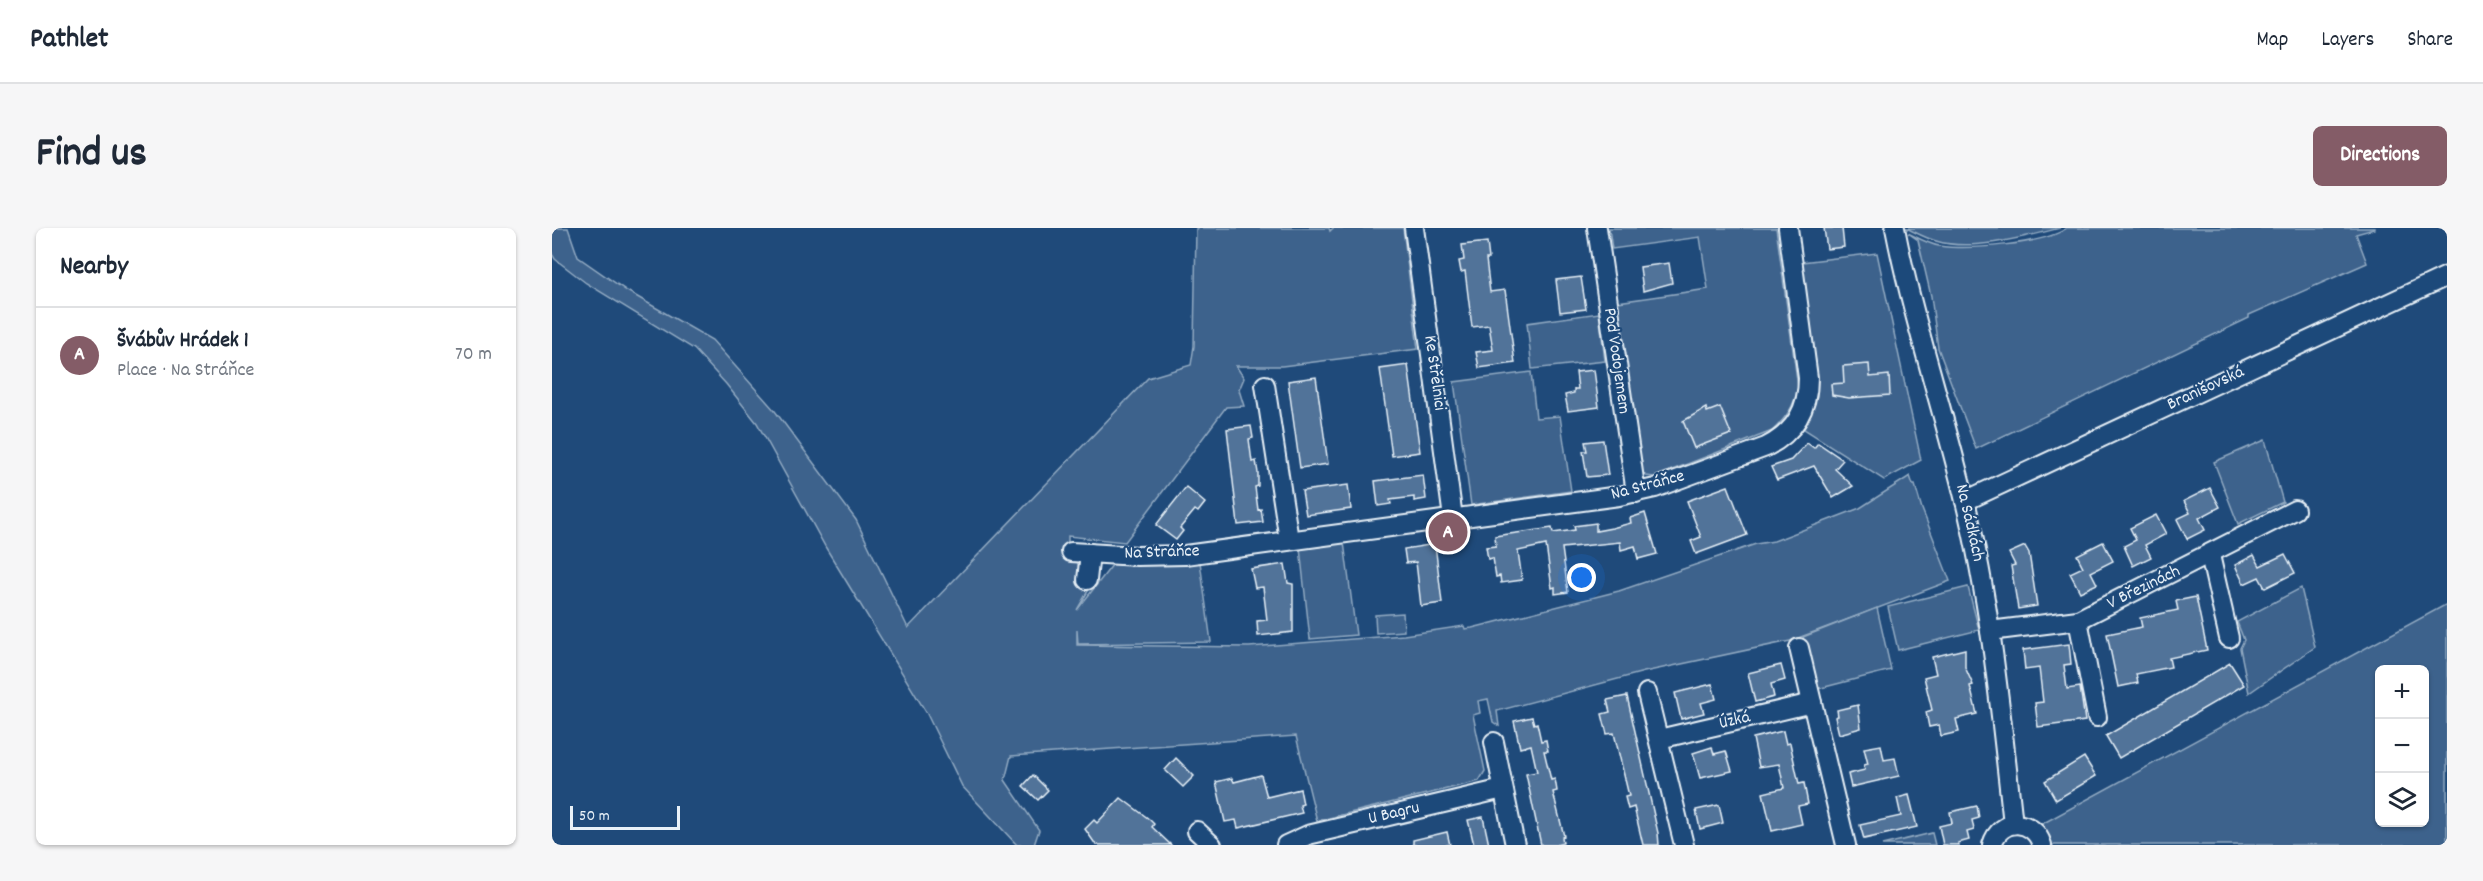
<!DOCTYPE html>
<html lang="en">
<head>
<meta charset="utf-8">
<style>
	:root { --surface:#fff; --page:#f6f6f7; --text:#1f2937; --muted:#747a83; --line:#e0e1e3; --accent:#845c67 }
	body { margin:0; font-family:Dekko,sans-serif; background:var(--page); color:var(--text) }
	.controls { position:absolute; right:18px; bottom:18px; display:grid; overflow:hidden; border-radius:9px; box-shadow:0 2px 4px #0004 }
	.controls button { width:54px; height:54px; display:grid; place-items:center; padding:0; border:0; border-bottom:2px solid var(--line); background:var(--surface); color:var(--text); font:30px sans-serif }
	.scale { position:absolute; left:18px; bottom:15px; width:110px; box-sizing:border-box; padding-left:6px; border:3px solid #e8f1f8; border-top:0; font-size:16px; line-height:21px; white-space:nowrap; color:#e8f1f8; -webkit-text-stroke:4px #1f4a7a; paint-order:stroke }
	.you { position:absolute; left:1030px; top:350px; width:21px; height:21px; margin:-15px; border:4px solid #fff; border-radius:50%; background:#1a73e8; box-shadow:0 0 0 9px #1a73e833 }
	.badge { display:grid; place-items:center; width:39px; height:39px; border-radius:50%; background:var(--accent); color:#fff; font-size:20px; font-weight:700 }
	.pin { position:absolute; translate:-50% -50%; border:3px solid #fff; box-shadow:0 2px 6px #0006 }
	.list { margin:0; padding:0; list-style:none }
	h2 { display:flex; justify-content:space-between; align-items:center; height:78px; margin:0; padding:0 24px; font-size:26px }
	h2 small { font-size:20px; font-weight:400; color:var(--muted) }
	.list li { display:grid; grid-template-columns:39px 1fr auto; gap:18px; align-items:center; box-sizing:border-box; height:96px; padding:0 24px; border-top:2px solid var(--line) }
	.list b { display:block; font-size:22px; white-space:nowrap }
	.list p { margin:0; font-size:20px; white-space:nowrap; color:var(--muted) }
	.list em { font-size:20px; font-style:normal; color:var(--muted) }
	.icon { flex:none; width:33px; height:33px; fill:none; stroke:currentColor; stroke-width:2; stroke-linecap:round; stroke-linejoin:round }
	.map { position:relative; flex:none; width:1895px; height:617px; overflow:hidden; border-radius:9px }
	header { display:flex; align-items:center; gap:36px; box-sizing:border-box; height:84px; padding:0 30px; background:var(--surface); border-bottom:2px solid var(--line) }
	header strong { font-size:28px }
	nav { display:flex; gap:33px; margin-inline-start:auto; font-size:21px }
	.intro { display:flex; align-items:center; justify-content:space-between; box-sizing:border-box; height:144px; padding:0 36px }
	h1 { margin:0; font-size:42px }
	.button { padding:15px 27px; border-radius:9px; background:var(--accent); color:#fff; font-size:21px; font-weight:700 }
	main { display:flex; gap:36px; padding:0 36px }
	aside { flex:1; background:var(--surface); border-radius:9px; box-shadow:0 2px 4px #0004 }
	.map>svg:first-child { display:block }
</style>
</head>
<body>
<header>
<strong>Pathlet</strong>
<nav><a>Map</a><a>Layers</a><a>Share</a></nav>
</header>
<div class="intro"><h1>Find us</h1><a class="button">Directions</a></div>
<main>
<aside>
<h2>Nearby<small></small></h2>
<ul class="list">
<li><span class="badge">A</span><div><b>Švábův Hrádek 1</b><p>Place · Na Stráňce</p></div><em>70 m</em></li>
</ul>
</aside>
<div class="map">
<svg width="1895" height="617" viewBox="0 0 1895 617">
	<rect width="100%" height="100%" fill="#1f4a7a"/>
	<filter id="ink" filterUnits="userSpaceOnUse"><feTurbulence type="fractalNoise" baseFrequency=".0167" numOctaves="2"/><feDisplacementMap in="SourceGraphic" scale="12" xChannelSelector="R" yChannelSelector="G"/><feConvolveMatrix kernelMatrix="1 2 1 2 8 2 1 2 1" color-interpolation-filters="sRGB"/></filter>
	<g filter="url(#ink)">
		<g fill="#3c628c" stroke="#92aac2" stroke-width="1.5" fill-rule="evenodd">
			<path d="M0,0H16L26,29L75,63L160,112L223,183L304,292L356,400L596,150L639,137L642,118L644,0H777L778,3L781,0H851L866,121L730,138H684L692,150L687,162L692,178L674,179L573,314L516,308V324L526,331L527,351H543L525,382L561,336L648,334L659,414L526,416L525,402V417L697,419L852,407L912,398L913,401L920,400L1067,363L1204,316L1222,313L1308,280L1358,248L1361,257H1363L1370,281L1398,353L1238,413L1092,444L945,483L947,498L941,494L936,471L926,473L928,485L921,487L933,543L927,553L765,593L744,508L459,528L453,552L487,602L482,617H465L410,558L374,484L274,320L205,195L174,156L142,121L34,55L3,31L0,26Z"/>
			<path d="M1057,0H1224L1246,159C1242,179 1235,189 1220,203L1102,249L1094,248L1089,243L1066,74L1156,61L1148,9L1060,21Z"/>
			<path d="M1354,0H1508C1473,9 1419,24 1384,13C1373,10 1363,4 1354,0Z"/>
			<path d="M1515,0H1822V1L1804,6L1815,35L1697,87V90L1424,221L1386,120L1379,68L1366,12L1356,5C1366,10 1376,16 1387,18C1415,22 1491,17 1515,0Z"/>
			<path d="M1325,25L1369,232L1332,252L1252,201L1265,168L1266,150L1250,34Z"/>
			<path d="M1047,85L1053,133L980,141L975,95Z"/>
			<path d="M979,144L984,190L1008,188L1019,263L919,277L902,154Z"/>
			<path d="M1713,212L1731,274L1686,296L1662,234Z"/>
			<path d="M792,314L804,407L758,411L748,320Z"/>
			<path d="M1416,359L1427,402L1346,422L1336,379Z"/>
			<path d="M1749,360L1763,419L1697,465L1688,420L1692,412L1685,394Z"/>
			<path d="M1895,376V617H1499L1495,604L1488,597ZM1828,442H1872V594H1828Z"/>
			<path d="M1325,380L1339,442L1265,461L1251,409Z"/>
			<path d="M851,385L852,403L824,405L823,387Z"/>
			<path d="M1380,605L1383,617H1330Z"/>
		</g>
		<g fill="#517399" stroke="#e8f1f8" stroke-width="1.5">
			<path d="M1272,0H1290L1292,19L1275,21Z"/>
			<path d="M935,14L937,31H934L938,64L953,62L963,135L927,140L924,124L941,122L937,97L920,99L913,43L909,44L907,33L912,32L910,17Z"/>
			<path d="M1117,35L1120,55L1091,63L1088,39Z"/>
			<path d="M1029,49L1034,81L1008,84L1004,52Z"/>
			<path d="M1317,136L1318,149L1337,147L1338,167L1297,170L1280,167L1279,156L1292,155L1291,138Z"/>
			<path d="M856,137L868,224L840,228L828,141Z"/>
			<path d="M1042,142L1047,179L1016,183L1013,167L1022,165V161H1026L1024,144Z"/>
			<path d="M764,149L776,236L748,240L736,153Z"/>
			<path d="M1168,179L1179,206L1142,220L1131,193L1154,180L1155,184Z"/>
			<path d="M699,198L701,210L697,211L700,234L704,233L706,245V258L703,259L706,282L709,281L711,294L686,297L675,201Z"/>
			<path d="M1051,212L1056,247L1035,249L1031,223H1035L1033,214Z"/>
			<path d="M1255,215L1262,220L1266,215L1291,232L1283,241L1301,258L1281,270L1262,238L1225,252L1219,239L1239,232Z"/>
			<path d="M871,247L874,271L862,273V269L838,272L839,276L826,278L823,253Z"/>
			<path d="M796,257L799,281L754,287L750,263Z"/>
			<path d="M1176,258L1195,307L1144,326L1139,313L1149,309L1135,273Z"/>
			<path d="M634,259L653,275L646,284L643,282L628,300L631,303L624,312L604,297Z"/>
			<path d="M1658,260L1668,279L1647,290L1653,302L1635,311L1625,291L1638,285L1632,273Z"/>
			<path d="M1093,285L1105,326L1086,331L1083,318L1069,322L1068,314L1010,320L1016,364L1003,366V359L1000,360L994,317L966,323L970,352L949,355L948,348L944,349L941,330L936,331L934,319L944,318L943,308L1000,300L1001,305L1023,302L1022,298L1044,295V303L1060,300L1079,295L1078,290Z"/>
			<path d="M1604,287L1614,306L1593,317L1599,329L1581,338L1572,318L1584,312L1578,300Z"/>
			<path d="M1551,314L1561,333L1539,344L1545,356L1528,364L1518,345L1531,339L1525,327Z"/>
			<path d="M883,316L890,375L869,378L864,334L854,335L852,321Z"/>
			<path d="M1473,318L1477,325L1485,378L1466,381L1459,338L1463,337L1457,325Z"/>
			<path d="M1733,326L1743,345L1713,360L1707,349L1692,356L1683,337L1702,327L1708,338Z"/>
			<path d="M733,336L736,355L741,356V404L706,408L705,393L715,392L711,359L703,360L699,341Z"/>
			<path d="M1644,369L1655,422L1617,430L1619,439L1584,446L1586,455L1566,459L1555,406L1590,399L1588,390L1626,382L1624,373Z"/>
			<path d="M1517,416L1519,436L1512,437L1515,461L1528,459L1533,493L1486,499L1483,475L1491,474L1487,440L1473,442L1471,422Z"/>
			<path d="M1413,421V439L1421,457L1418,458L1425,486L1404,491L1407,504L1389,508L1387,497L1377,499L1374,484L1380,482L1372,449L1384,446L1380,429Z"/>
			<path d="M1678,435L1692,457L1567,530L1554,508Z"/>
			<path d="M1229,437L1233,452L1219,456L1222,469L1203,474L1196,445Z"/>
			<path d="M1160,456L1164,471L1149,475L1152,485L1129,491L1123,465Z"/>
			<path d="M1075,468L1106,605L1107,617H1091L1082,579L1076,581L1073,569L1077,568L1062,505L1055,506L1050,486L1058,484L1055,472Z"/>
			<path d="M1306,477L1309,500L1287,506L1283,489L1286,488L1285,482Z"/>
			<path d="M980,489L982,496L985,495L989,513L994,512L996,523H992L999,552L1003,551L1005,563L1001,564L1012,608L1010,609L1011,615L1004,617H989L974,546L985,544L979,517L968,520L962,493Z"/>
			<path d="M1231,503L1234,516L1238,515L1247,556L1252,555L1256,576L1246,578L1250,596L1220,603L1211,565L1232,560L1227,536L1207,539L1201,510Z"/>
			<path d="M1329,517L1332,532L1343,530L1347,548L1299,559L1296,546L1313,542L1312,537L1316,536L1312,520Z"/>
			<path d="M1160,519L1162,526L1174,523L1180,543L1148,550L1141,525Z"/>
			<path d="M1532,529L1544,548L1504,572L1493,553Z"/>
			<path d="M624,530L642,548L631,559L613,542Z"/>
			<path d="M481,547L496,562L486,572L471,558Z"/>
			<path d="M709,547L715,569L748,561L751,576L748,577L750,585L686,600L684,592L673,594L664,554L680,550L682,554Z"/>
			<path d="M1357,567L1365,599L1312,611L1308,597L1349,588L1345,570Z"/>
			<path d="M569,570L597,591L602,596L600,599L619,617H544L533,601L542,592L545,595Z"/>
			<path d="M1167,577L1171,595L1148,601L1144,582Z"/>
			<path d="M1425,578L1427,590L1420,592L1422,602L1415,604L1417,612L1406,615L1407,617H1391L1387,598L1400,595L1398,584Z"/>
			<path d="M931,589L937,617H922L916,592Z"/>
			<path d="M895,604L898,617H861V612Z"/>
		</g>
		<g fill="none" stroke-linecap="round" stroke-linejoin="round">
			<g stroke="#e8f1f8" stroke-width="22">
				<g id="minor">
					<path d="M862,0L901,290"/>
					<path d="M1045,0L1084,265"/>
					<path d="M1343,0C1361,92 1391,181 1413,273C1439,378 1449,488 1461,596"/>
					<path d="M713,157L737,312"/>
					<path d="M1413,273L1895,48"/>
					<path d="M519,324L585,328L633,327L1067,268L1103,260L1214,219C1243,204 1256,182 1256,150L1236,0"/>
					<path d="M1658,327L1677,410"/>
					<path d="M535,352L538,325"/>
					<path d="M1526,392L1545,489"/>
					<path d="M1438,403L1526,392L1743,282"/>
					<path d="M1247,420L1294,617"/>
					<path d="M1095,465L1132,617"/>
					<path d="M1107,511L1260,475"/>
					<path d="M942,514L963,617"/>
					<path d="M645,603L660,617"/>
					<path d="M734,617L756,607L951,561"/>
					<path d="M1440,617C1448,589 1482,590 1490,617"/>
				</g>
			</g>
			<use href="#minor" stroke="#1f4a7a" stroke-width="18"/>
		</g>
	</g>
	<g text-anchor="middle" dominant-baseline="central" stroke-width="4.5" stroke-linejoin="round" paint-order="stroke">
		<g font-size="18" fill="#e8f1f8" stroke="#1f4a7a">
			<text transform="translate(1064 133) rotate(82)">Pod Vodojemem</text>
			<text transform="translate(882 145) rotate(82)">Ke Střelnici</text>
			<text transform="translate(1654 161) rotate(-25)">Branišovská</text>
			<text transform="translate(1096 258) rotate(-15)">Na Stráňce</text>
			<text transform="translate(1417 295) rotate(77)">Na Sádkách</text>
			<text transform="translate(610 325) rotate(-2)">Na Stráňce</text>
			<text transform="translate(1592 360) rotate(-26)">V Březinách</text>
			<text transform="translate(1183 493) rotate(-13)">Úzká</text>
			<text transform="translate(842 586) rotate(-13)">U Bagru</text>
		</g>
	</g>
</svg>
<div class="controls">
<button>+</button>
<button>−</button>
<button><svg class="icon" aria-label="layers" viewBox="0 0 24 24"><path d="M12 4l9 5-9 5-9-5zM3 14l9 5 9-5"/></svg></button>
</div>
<div class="scale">50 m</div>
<div class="you"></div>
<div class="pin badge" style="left:896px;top:304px">A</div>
</div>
</main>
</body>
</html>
